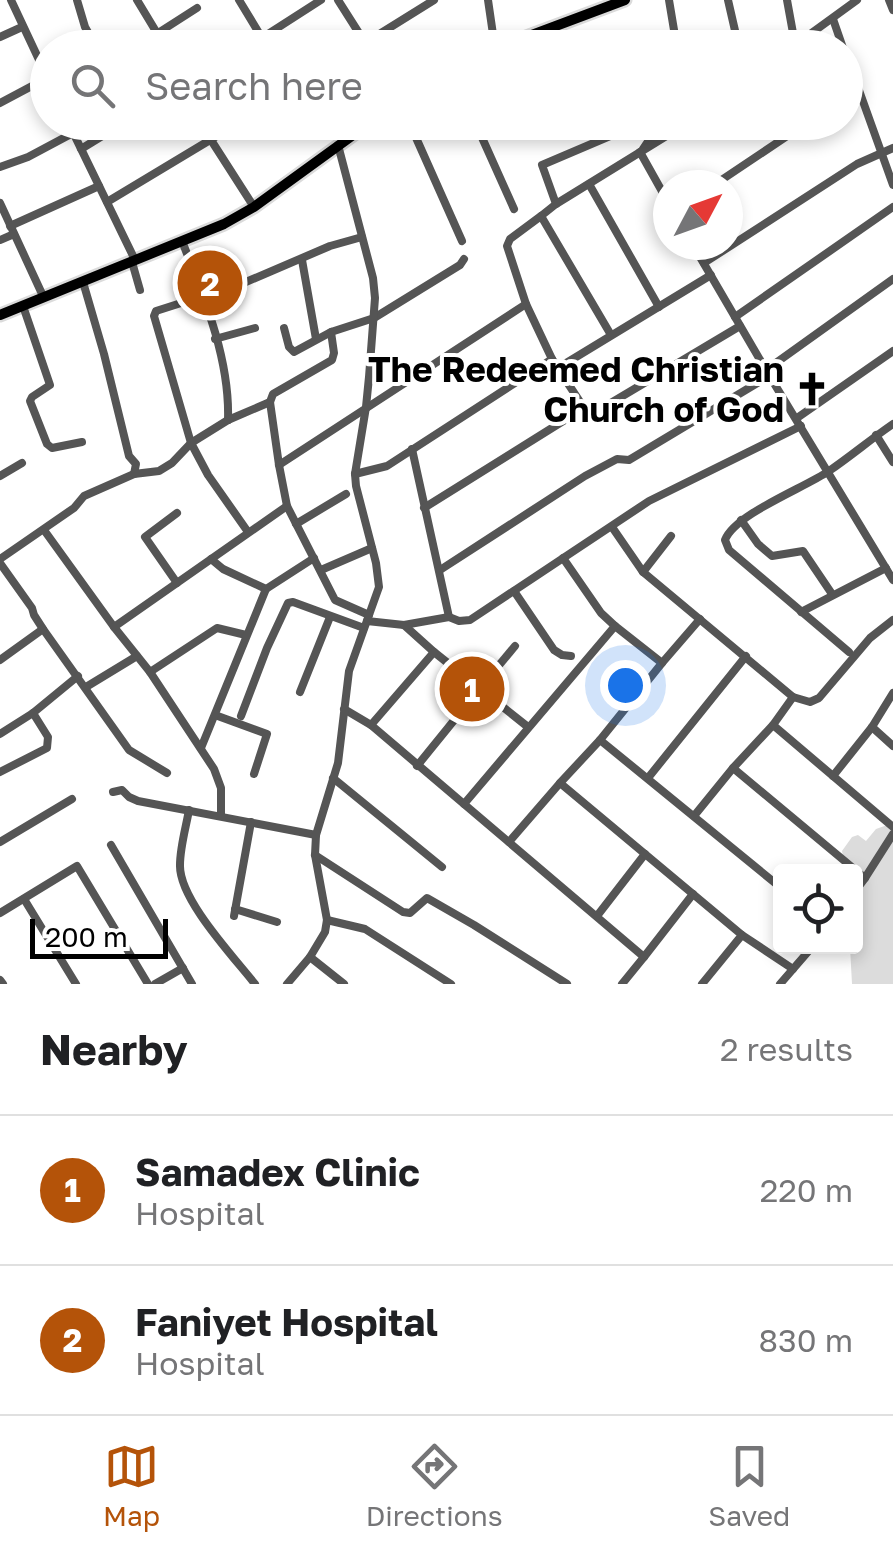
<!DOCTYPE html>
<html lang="en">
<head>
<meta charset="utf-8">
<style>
	:root { --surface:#fff; --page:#f6f6f6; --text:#202124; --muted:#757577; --line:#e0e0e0; --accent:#b45309 }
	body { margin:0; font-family:"Golos Text",sans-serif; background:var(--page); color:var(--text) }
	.controls { position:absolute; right:30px; bottom:30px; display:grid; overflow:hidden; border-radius:10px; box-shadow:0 5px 15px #0003 }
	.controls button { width:90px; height:90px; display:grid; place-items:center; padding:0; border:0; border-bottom:2px solid var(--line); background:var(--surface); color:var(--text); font:50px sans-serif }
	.compass { position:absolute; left:653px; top:170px; width:90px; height:90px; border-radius:50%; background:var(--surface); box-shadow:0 5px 15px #0003; rotate:49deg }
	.scale { position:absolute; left:30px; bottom:25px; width:138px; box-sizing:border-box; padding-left:10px; border:5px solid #000; border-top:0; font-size:28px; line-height:35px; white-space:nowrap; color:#000; -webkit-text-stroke:8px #fff; paint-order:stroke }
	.you { position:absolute; left:625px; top:685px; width:35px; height:35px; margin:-25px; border:8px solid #fff; border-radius:50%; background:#1a73e8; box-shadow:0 0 0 15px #1a73e833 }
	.badge { display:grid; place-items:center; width:65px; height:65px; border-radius:50%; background:var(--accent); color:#fff; font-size:32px; font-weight:700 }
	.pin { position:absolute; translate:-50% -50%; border:5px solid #fff; box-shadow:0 2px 10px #0006 }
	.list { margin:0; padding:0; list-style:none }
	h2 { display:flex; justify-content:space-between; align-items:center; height:130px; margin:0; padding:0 40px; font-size:42px }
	h2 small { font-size:32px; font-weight:400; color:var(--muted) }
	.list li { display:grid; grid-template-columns:65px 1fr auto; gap:30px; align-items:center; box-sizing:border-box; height:150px; padding:0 40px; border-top:2px solid var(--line) }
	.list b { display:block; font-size:38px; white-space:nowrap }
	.list p { margin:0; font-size:32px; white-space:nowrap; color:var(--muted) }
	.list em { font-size:32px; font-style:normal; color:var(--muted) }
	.icon { flex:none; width:55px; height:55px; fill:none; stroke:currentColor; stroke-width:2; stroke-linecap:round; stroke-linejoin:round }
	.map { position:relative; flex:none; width:893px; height:984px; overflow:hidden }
	.search { position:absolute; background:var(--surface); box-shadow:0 5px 15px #0003; left:30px; right:30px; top:30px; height:110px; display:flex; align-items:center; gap:25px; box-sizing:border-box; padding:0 35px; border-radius:55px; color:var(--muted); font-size:38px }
	.sheet { height:430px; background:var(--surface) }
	nav { display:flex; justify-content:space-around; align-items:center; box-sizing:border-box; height:140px; border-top:2px solid var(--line); background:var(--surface); font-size:28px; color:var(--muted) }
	nav a { display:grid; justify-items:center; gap:5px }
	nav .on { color:var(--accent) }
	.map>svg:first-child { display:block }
</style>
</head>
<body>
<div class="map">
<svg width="893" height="984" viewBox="0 0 893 984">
	<rect width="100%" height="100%" fill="#fff"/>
	<path fill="#dcdcdc" d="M893,823V984H852L850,947L856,946V872L846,871L842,851L852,837L858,835L866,841L876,829Z"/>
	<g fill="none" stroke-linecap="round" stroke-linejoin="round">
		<g stroke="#dbdbdb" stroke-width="15">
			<g id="major">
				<path d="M497,48L625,0"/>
				<path d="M0,315L224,224L254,207L371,122"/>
			</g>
		</g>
		<g stroke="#555" stroke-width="8">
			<path d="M11,0L48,79"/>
			<path d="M77,0L85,27L97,48"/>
			<path d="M137,0L166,48"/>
			<path d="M239,0L262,38"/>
			<path d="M338,0L364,41"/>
			<path d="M488,0L495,48"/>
			<path d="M669,0L677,48"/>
			<path d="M728,0L739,48"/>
			<path d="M787,0L795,44"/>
			<path d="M889,0L893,10"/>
			<path d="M833,19L843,48"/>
			<path d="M158,33L197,8"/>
			<path d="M0,37L22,27"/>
			<path d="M246,48L321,0"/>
			<path d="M357,48L434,0"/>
			<path d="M791,48L857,0"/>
			<path d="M846,54L893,185"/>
			<path d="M0,103L47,78"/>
			<path d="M68,122L135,260"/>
			<path d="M409,122L462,241"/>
			<path d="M475,122L514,209"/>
			<path d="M211,140L254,207"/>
			<path d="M81,149L125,122"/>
			<path d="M643,149L661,122"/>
			<path d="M640,152L668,202"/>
			<path d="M0,167L28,157L73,133"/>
			<path d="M589,184L659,307"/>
			<path d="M714,185L808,122"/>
			<path d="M107,202L240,122"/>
			<path d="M0,203L43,296"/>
			<path d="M556,204L542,165L643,122"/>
			<path d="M541,216L510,239L507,246L526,304L552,359L584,408"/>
			<path d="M10,226L99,186"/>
			<path d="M0,240L14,234"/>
			<path d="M182,241C204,297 230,359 228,420"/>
			<path d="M693,245L766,370L893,580"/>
			<path d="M302,260L316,339"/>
			<path d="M132,262L140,290"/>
			<path d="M704,263L857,164L893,148"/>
			<path d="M83,282L104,354L129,456L136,464L134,474"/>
			<path d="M203,296L156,311L154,316L191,443L208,475L248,532"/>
			<path d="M204,300L330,246L362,237"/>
			<path d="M23,306L50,385L32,397L30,401L47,444L52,448L82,442"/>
			<path d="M735,317L893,207"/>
			<path d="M284,328L289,347L294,352L331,332"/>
			<path d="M611,335L541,216L556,204L689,122"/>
			<path d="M215,339L255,328"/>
			<path d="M558,368L711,275"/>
			<path d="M766,370L893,279"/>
			<path d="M270,402L279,465L287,506L335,600L369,615"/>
			<path d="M584,408L594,413L740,326"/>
			<path d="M797,418L893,351"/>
			<path d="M876,435L893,462"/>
			<path d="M412,449L449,617"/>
			<path d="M279,465L526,304"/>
			<path d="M355,474L387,466L552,359"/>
			<path d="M0,476L22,463"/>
			<path d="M424,508L584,408"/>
			<path d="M741,520L758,544L772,556L803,551L832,594"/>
			<path d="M296,524L346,494"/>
			<path d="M612,527L643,572L793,697L810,702L819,698L870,638L893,620"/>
			<path d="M44,530L114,627L150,672L214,769L221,788V815"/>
			<path d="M563,558L601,613L615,626"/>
			<path d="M0,559L74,508L84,496L134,474L159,471L172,463L191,443L228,420L270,402L273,394L332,360L334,353L331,332L374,318L460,265L464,259"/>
			<path d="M211,559L223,569L266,589L314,558"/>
			<path d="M0,563L32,608L34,615L43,629L129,750L167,773"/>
			<path d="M321,570L372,548"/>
			<path d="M440,570L585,476L617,459L629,460L769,376"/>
			<path d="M643,572L671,536"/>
			<path d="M177,583L145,537L177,513"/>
			<path d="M514,591L554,650L562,655L571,656"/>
			<path d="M801,612L886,568"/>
			<path d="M367,621L404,625L434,652L528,727"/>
			<path d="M404,625L449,617L459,621L470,620L649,501L801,426"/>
			<path d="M114,627L287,506"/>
			<path d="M849,652L729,550L725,540C735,514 804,488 829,471C851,456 871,439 893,424"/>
			<path d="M0,660L43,629"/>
			<path d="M662,663L700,619"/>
			<path d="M150,672L217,628L246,635"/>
			<path d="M86,687L137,656"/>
			<path d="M480,688L515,646"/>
			<path d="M300,692L330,617"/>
			<path d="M793,697L773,725L733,768L865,878L856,890"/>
			<path d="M344,709L371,725L644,957L622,984"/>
			<path d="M215,715L267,734L254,774"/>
			<path d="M241,716L267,648L288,603L293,602L364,628"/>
			<path d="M371,725L434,652"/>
			<path d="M773,725L893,827"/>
			<path d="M872,727L893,746"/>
			<path d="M0,734L33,713L78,676"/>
			<path d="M201,748L266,589"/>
			<path d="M417,766L460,713"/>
			<path d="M0,772L47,748L48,737L33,713"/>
			<path d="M833,776L872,727L893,693"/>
			<path d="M333,778L442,867"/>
			<path d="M648,778L746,656"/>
			<path d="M113,792L122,790L129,797L138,801L316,835"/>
			<path d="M464,804L615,626L662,663L600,740"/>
			<path d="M189,810C186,827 180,847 180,865C179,899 233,956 255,984"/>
			<path d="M694,816L733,768"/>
			<path d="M0,842L72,799"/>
			<path d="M509,842L560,783"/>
			<path d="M111,845L192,984"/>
			<path d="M315,855L403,912L410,913L427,898L474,925L567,984"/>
			<path d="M865,878L893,834"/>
			<path d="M24,899L76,984"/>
			<path d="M235,909L277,922"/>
			<path d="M0,913L77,866L148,984"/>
			<path d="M234,916L251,822"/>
			<path d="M597,916L645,854"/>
			<path d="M327,920L365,929L451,984"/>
			<path d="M742,935L793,969"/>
			<path d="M310,957L344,984"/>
			<path d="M644,957L693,894"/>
			<path d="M0,980L3,984"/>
			<path d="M155,984L183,968"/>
			<path d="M287,984L310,957L325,932L327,920L315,855L316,835L338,763L349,671L379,587L376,563L356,486L355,474L366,407L369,377L375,298L373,278L338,145"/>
			<path d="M702,984L742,935L560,783L600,740L780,887"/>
			<path d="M780,984L813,946"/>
		</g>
		<use href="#major" stroke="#000" stroke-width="10"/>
	</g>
	<defs>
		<g id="church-bare" transform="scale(2.7)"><path d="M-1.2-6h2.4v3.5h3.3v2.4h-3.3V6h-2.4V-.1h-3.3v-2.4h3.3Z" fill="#000" stroke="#fff" stroke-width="2.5" paint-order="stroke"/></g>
	</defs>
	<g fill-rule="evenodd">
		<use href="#church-bare" x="812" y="389"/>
	</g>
	<g text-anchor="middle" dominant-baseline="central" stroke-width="8" stroke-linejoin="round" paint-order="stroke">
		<g font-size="35" font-weight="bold" fill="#000" stroke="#fff" text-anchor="end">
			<text x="784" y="369">The Redeemed Christian<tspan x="784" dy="40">Church of God</tspan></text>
		</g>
	</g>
</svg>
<div class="controls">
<button><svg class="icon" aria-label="locate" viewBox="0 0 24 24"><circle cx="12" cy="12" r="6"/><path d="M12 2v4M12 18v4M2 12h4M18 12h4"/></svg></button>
</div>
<svg class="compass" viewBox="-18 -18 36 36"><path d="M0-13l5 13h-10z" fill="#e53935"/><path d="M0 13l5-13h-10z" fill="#757577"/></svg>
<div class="scale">200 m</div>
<div class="you"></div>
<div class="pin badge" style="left:472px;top:689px">1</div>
<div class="pin badge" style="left:210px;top:283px">2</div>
<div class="search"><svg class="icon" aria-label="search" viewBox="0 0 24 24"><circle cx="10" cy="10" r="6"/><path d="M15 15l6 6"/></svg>Search here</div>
</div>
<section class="sheet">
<h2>Nearby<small>2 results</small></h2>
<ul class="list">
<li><span class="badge">1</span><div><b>Samadex Clinic</b><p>Hospital</p></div><em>220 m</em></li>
<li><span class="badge">2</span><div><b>Faniyet Hospital</b><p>Hospital</p></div><em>830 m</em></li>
</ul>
</section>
<nav>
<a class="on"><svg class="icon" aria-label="map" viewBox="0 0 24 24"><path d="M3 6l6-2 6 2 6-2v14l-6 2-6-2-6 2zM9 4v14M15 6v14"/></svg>Map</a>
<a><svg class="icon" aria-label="directions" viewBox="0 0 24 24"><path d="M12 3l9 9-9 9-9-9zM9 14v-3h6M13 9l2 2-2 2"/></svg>Directions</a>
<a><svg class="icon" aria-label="saved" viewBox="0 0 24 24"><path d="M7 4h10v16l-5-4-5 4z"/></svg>Saved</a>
</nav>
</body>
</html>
